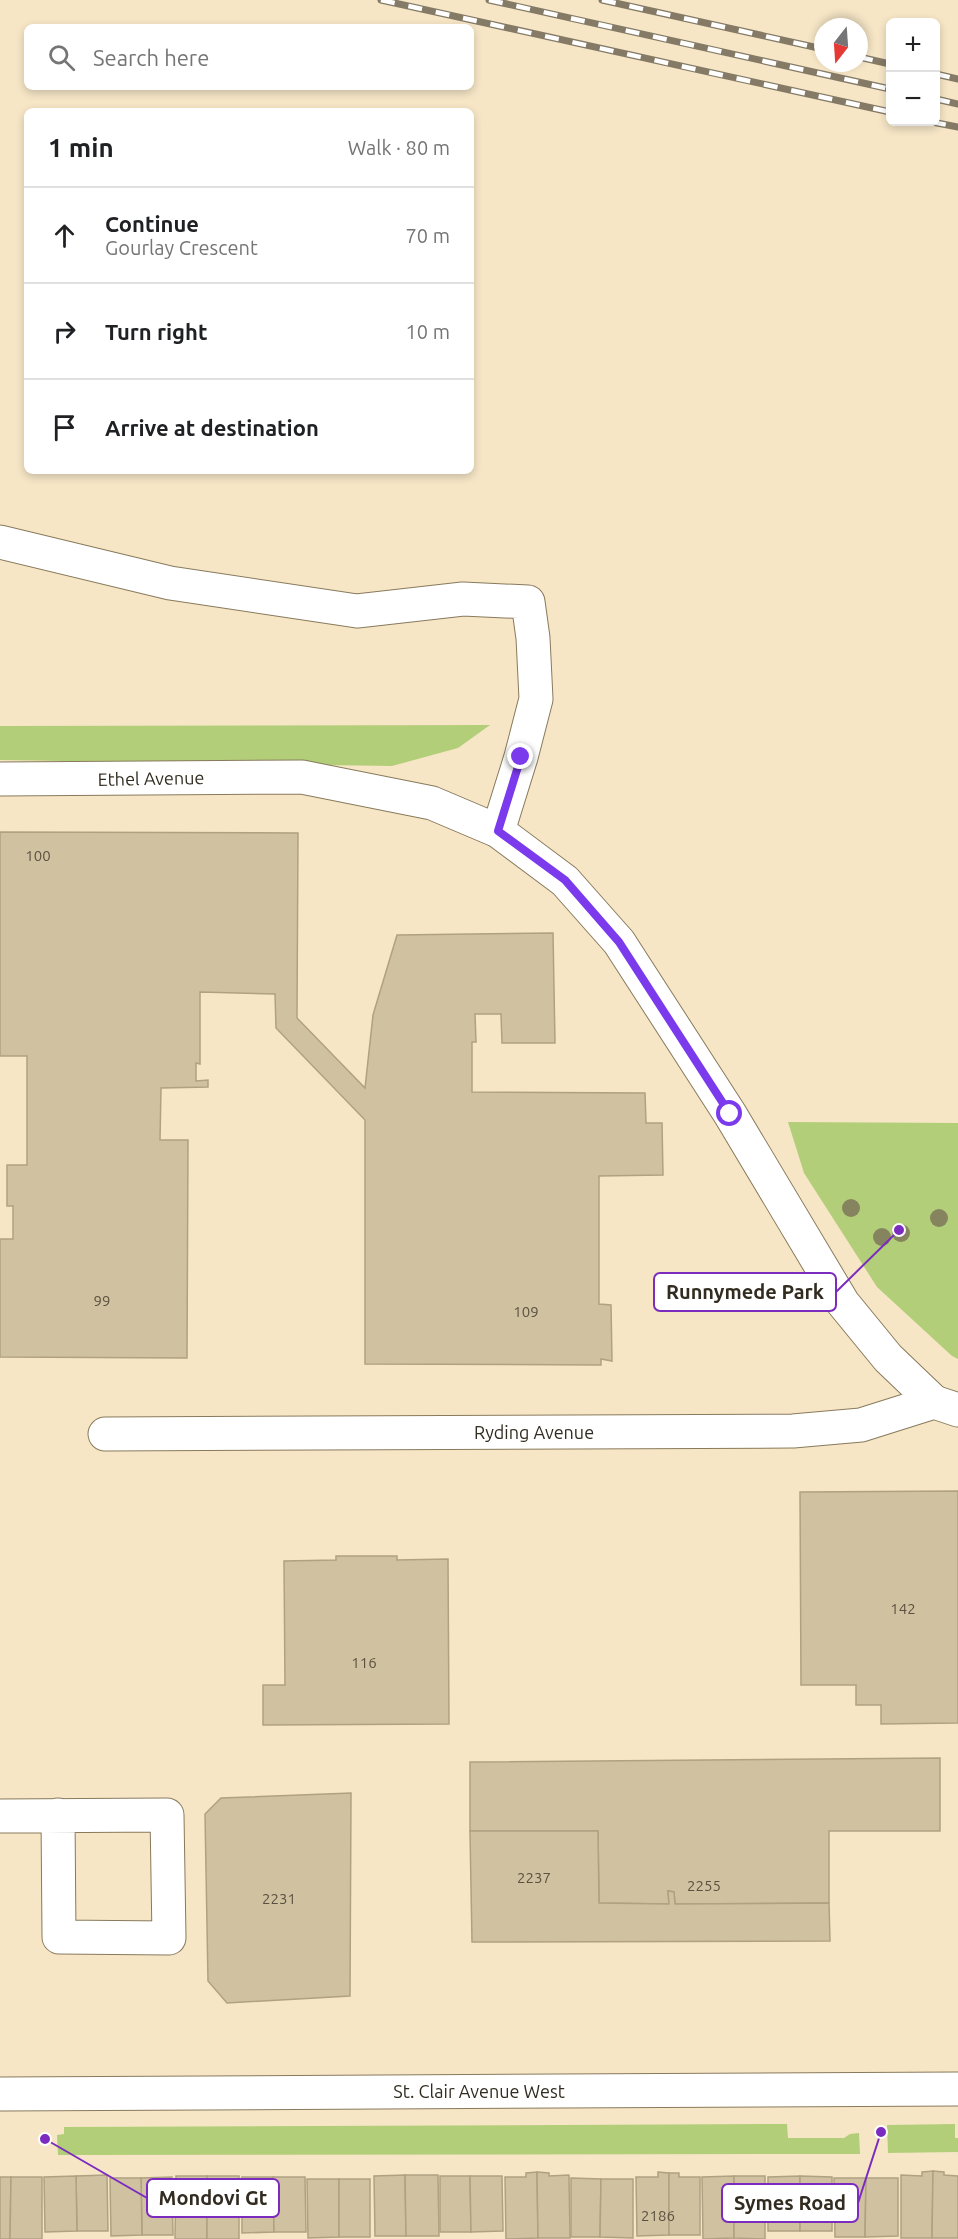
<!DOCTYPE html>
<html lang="en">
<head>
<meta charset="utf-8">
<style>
	:root { --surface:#fff; --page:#f2f2f2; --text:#202124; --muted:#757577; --line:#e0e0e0 }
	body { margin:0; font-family:Ubuntu,sans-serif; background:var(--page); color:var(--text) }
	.controls { position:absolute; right:18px; top:18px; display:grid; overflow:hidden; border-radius:9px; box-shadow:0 3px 9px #0003 }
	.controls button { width:54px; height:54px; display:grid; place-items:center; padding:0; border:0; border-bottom:2px solid var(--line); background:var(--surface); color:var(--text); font:30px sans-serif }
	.compass { position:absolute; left:814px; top:18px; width:54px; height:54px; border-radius:50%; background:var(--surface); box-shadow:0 3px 9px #0003; rotate:197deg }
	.stop { position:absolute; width:18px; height:18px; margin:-14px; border:4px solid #7c3aed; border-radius:50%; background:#fff }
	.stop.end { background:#7c3aed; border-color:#fff; box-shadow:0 2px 6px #0008 }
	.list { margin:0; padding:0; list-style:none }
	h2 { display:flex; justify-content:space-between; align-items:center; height:78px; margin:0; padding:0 24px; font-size:26px }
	h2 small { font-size:20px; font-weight:400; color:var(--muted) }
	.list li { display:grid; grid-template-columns:39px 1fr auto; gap:18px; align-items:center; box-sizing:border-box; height:96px; padding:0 24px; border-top:2px solid var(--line) }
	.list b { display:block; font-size:22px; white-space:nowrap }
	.list p { margin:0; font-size:20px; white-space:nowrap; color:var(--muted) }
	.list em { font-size:20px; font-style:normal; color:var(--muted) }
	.icon { flex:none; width:33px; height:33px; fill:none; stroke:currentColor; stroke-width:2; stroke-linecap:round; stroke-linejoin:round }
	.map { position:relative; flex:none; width:958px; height:2239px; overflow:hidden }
	.search { position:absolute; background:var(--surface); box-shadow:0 3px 9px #0003; left:24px; top:24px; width:450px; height:66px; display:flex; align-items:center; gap:15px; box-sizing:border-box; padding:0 21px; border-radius:9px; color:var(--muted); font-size:22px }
	.panel { position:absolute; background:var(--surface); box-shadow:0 3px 9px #0003; left:24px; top:108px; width:450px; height:366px; border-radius:9px }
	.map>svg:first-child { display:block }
</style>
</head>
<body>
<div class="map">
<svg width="958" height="2239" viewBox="0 0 958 2239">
	<rect width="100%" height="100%" fill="#f6e6c6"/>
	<g fill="#b3ce79">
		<path d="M490,725L458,748L392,766L0,760V726Z"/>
		<path d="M788,1122L958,1123V1359L952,1356L877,1287L804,1173Z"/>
		<path d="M787,2124L788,2138H844L850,2134L859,2133L860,2154L58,2155L57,2135L64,2134V2127Z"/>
		<path d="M955,2124V2138H958V2152L888,2153L887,2125Z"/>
	</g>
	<g fill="#d0c1a1" stroke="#b0a182" stroke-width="1.5">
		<path d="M0,832L298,833L297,1018L365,1088L373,1015L397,935L553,933L555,1043H502L501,1014H475L476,1042H472V1092L645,1093L646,1123H662L663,1175L599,1176V1304L611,1305L612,1361L601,1359V1365L365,1364V1120L276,1028L275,994L200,992V1064L196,1063V1081L208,1080V1087L161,1088L160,1140H188L187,1358L0,1357V1239H13V1206H7V1165H27V1056H0Z"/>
		<path d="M958,1491V1723L881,1724V1705H856V1685H801L800,1492Z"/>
		<path d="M336,1556H397V1560L448,1559L449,1724L263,1725V1685H285L284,1561L336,1560Z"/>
		<path d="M940,1758V1831H829V1903L675,1904L674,1892L668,1891L669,1904L599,1903L598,1831H470V1762Z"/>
		<path d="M351,1793L350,1996L227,2003L208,1981L205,1814L221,1798Z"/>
		<path d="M470,1831H598L599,1903L669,1904L668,1891L674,1892L675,1904L829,1903L830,1941L472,1942Z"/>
		<path d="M933,2171L932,2238H901V2175L922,2176V2172Z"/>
		<path d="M933,2171L944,2172V2175L958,2176V2238H932Z"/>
		<path d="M537,2172L538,2238L506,2239L505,2177H526V2173Z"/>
		<path d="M537,2172L549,2173V2176L569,2175L570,2238H538Z"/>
		<path d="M658,2172L669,2173V2235L637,2236L636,2177H658Z"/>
		<path d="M669,2173H679V2177H700V2235H669Z"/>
		<path d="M107,2175L108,2231H77L76,2176Z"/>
		<path d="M405,2175L406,2236H375L374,2176Z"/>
		<path d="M405,2175H438L439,2236H406Z"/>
		<path d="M76,2176L77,2231L45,2232L44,2177Z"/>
		<path d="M176,2176H207V2239H175Z"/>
		<rect x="207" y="2176" width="32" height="63"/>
		<path d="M440,2176H470L471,2232H440Z"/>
		<path d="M470,2176H502L503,2231L471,2232Z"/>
		<path d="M734,2176V2238L703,2239L702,2177Z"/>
		<path d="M734,2176H765V2239L734,2238Z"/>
		<path d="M800,2176V2231H768V2177Z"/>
		<path d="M800,2176L832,2177V2231H800Z"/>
		<path d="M0,2177H11L10,2239H0Z"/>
		<path d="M11,2177H42V2239H10Z"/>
		<path d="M172,2177L173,2235H142L141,2178Z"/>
		<path d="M242,2177H273L274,2232L242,2233Z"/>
		<path d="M273,2177H305L306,2232H274Z"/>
		<path d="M110,2178H141L142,2235L111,2236Z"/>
		<path d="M571,2178L601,2179L600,2237H571Z"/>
		<path d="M834,2178H866L865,2237H835Z"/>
		<path d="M866,2178H898V2236L865,2237Z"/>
		<path d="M307,2179H339V2237L308,2238Z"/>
		<rect x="339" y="2179" width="31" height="58"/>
		<path d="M601,2179H633V2238L600,2237Z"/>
	</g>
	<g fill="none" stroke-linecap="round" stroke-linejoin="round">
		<g stroke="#887a5c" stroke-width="35">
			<g id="minor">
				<path d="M0,542L170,583L357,611L463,599L528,602L533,638L536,699L521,757L498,831"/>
				<path d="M0,779L302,777L432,803L498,831L565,881L619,942L730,1114L843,1303L888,1358L934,1402"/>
				<path d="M105,1434L793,1431L861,1425L934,1402L958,1410"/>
				<path d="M0,1816L167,1815L169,1938L59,1937L58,1815"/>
			</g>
		</g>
		<g stroke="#887a5c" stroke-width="35">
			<path id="major" d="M0,2094L958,2089"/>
		</g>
		<use href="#minor" stroke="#fff" stroke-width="33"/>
		<use href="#major" stroke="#fff" stroke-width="33"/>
		<g stroke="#847a66" stroke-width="7">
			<g id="rail">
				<path d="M381,0L890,112"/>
				<path d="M489,0L890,89"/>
				<path d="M602,0L823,49"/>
				<path d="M859,57L890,64"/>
				<path d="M936,74L958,79"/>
				<path d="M936,99L958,104"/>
				<path d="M932,122L958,127"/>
			</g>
		</g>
		<use href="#rail" stroke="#fff" stroke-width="4.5" stroke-dasharray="14" stroke-linecap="butt"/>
	</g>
	<g fill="#85845f">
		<circle cx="851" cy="1208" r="9"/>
		<circle cx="939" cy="1218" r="9"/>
		<circle cx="901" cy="1233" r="9"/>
		<circle cx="882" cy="1237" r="9"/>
	</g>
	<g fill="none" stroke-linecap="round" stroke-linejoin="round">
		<path stroke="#7c3aed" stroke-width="8" d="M521,757L498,831L565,880L619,942L730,1114"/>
	</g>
	<g text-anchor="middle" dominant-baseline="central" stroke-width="5" stroke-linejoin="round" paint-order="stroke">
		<g font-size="15" fill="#5a5140">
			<text x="38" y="855">100</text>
			<text x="102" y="1300">99</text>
			<text x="526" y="1311">109</text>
			<text x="903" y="1608">142</text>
			<text x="364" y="1662">116</text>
			<text x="534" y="1877">2237</text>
			<text x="704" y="1885">2255</text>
			<text x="279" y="1898">2231</text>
			<text x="658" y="2215">2186</text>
		</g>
		<g font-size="18" fill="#322c20" stroke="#fff">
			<text transform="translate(151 778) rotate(-1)">Ethel Avenue</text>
			<text x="534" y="1432">Ryding Avenue</text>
			<text x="479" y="2091">St. Clair Avenue West</text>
		</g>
	</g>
	<path fill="none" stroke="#7b2cbf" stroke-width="2" d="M899 1230L836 1292M45 2139L147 2198M881 2132L858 2203"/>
	<g fill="#7b2cbf" stroke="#fff" stroke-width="2">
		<circle cx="899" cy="1230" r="6"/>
		<circle cx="45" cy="2139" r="6"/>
		<circle cx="881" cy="2132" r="6"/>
	</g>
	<g fill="#fff" stroke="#7b2cbf" stroke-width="2">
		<rect x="654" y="1273" width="182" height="38" rx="6"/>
		<rect x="147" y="2179" width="132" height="38" rx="6"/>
		<rect x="722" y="2184" width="136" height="38" rx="6"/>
	</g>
	<g font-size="20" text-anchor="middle" font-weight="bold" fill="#322c20">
		<text x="745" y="1299">Runnymede Park</text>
		<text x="213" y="2205">Mondovi Gt</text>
		<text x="790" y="2210">Symes Road</text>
	</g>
</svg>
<div class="controls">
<button>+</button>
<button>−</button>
</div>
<svg class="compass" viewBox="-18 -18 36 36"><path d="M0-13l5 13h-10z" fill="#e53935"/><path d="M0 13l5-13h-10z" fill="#757577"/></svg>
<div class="stop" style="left:730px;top:1114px"></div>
<div class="stop end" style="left:521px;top:757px"></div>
<div class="search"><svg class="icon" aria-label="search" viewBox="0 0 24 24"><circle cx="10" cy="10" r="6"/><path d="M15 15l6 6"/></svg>Search here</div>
<section class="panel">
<h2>1 min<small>Walk · 80 m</small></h2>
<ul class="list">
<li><svg class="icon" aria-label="ahead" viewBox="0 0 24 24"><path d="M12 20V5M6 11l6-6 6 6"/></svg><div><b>Continue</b><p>Gourlay Crescent</p></div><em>70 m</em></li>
<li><svg class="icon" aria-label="right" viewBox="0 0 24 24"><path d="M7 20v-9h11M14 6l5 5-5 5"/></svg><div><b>Turn right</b></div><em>10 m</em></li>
<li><svg class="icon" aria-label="arrive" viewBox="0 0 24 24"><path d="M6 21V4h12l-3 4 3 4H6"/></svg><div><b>Arrive at destination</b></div></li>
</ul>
</section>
</div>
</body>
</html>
